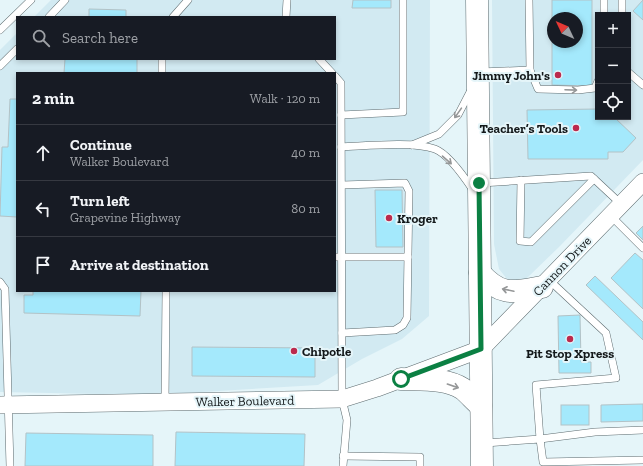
<!DOCTYPE html>
<html lang="en">
<head>
<meta charset="utf-8">
<style>
	:root { --surface:#171b24; --page:#242831; --text:#f1f3f6; --muted:#9ea1a6; --line:#363941 }
	body { margin:0; font-family:"Zilla Slab",serif; background:var(--page); color:var(--text) }
	.controls { position:absolute; right:12px; top:12px; display:grid; overflow:hidden; border-radius:0px; box-shadow:0 2px 6px #0003 }
	.controls button { width:36px; height:36px; display:grid; place-items:center; padding:0; border:0; border-bottom:1px solid var(--line); background:var(--surface); color:var(--text); font:20px sans-serif }
	.compass { position:absolute; left:547px; top:12px; width:36px; height:36px; border-radius:50%; background:var(--surface); box-shadow:0 2px 6px #0003; rotate:314deg }
	.stop { position:absolute; width:12px; height:12px; margin:-9px; border:3px solid #0b8043; border-radius:50%; background:#fff }
	.stop.end { background:#0b8043; border-color:#fff; box-shadow:0 1px 4px #0008 }
	.list { margin:0; padding:0; list-style:none }
	h2 { display:flex; justify-content:space-between; align-items:center; height:52px; margin:0; padding:0 16px; font-size:17px }
	h2 small { font-size:13px; font-weight:400; color:var(--muted) }
	.list li { display:grid; grid-template-columns:26px 1fr auto; gap:12px; align-items:center; box-sizing:border-box; height:56px; padding:0 16px; border-top:1px solid var(--line) }
	.list b { display:block; font-size:15px; white-space:nowrap }
	.list p { margin:0; font-size:13px; white-space:nowrap; color:var(--muted) }
	.list em { font-size:13px; font-style:normal; color:var(--muted) }
	.icon { flex:none; width:22px; height:22px; fill:none; stroke:currentColor; stroke-width:2; stroke-linecap:round; stroke-linejoin:round }
	.map { position:relative; flex:none; width:643px; height:466px; overflow:hidden }
	.search { position:absolute; background:var(--surface); box-shadow:0 2px 6px #0003; left:16px; top:16px; width:320px; height:44px; display:flex; align-items:center; gap:10px; box-sizing:border-box; padding:0 14px; border-radius:0px; color:var(--muted); font-size:15px }
	.panel { position:absolute; background:var(--surface); box-shadow:0 2px 6px #0003; left:16px; top:72px; width:320px; height:220px; border-radius:0px }
	.map>svg:first-child { display:block }
</style>
</head>
<body>
<div class="map">
<svg width="643" height="466" viewBox="0 0 643 466">
	<rect width="100%" height="100%" fill="#e5f5f9"/>
	<g fill="#d2eaf2" fill-rule="evenodd">
		<path d="M51,0H430L429,316L402,339L362,359L318,385L152,395L0,392V50L17,33V59H335V17H34ZM17,73H335V291H17Z"/>
		<path d="M492,0H643V160L560,246L526,279L517,280L507,279L499,269L494,244ZM598,15H628V117H598ZM553,18H577V42H553Z"/>
	</g>
	<g fill="#a4e9fc" stroke="#b3c2c6" fill-rule="evenodd">
		<path d="M353,0H391V8H352Z"/>
		<path d="M552,0H592V86L552,85ZM553,18H577V42H553Z"/>
		<path d="M643,0V20L633,11Z"/>
		<path d="M89,9L126,10V17H89Z"/>
		<path d="M65,59H137V73H64Z"/>
		<path d="M10,99H17V217L0,216L2,147H8Z"/>
		<path d="M598,109V117H614L636,138L623,152H608V159H528L527,110Z"/>
		<path d="M375,190H402L403,247H376Z"/>
		<path d="M643,226V240L636,233Z"/>
		<path d="M635,253L643,260V309L611,278Z"/>
		<path d="M595,276L643,322V340L586,285Z"/>
		<path d="M33,291H141L140,316L24,313V295H33Z"/>
		<path d="M580,315L581,362H591V373H559L558,316Z"/>
		<path d="M192,347L315,348V377L192,376Z"/>
		<path d="M643,404V421L601,422V405Z"/>
		<rect x="561" y="405" width="28" height="20"/>
		<path d="M176,432L305,434L304,466H175Z"/>
		<path d="M26,433L153,435V466H25Z"/>
	</g>
	<g fill="none" stroke-linecap="round" stroke-linejoin="round">
		<g stroke="#5d6b6f" stroke-width="8">
			<g id="service">
				<path d="M604,15V0"/>
				<path d="M622,15V0"/>
				<path d="M49,17L65,0"/>
				<path d="M173,17L188,0"/>
				<path d="M286,17L287,0"/>
				<path d="M0,30L31,0"/>
				<path d="M162,59V73"/>
				<path d="M319,59L332,73"/>
				<path d="M0,66L17,49"/>
				<path d="M530,70L538,89L578,90L595,88L598,81"/>
				<path d="M480,72L530,70L529,0"/>
				<path d="M628,72L643,85"/>
				<path d="M335,76L341,83L342,399L347,420L343,466"/>
				<path d="M341,115L403,112V0"/>
				<path d="M412,145L439,134L458,115L471,90"/>
				<path d="M341,147C367,146 412,141 435,149C448,154 465,178 473,190"/>
				<path d="M521,180L520,241L531,242L594,179"/>
				<path d="M481,183L591,176L621,204"/>
				<path d="M342,185L405,183L409,191L407,318L403,325L395,330L342,333"/>
				<path d="M611,216L643,248"/>
				<path d="M335,257H408"/>
				<path d="M549,280L606,333L616,378L536,385L540,439L595,432L643,430"/>
				<path d="M0,282L5,289L10,466"/>
				<path d="M165,402L166,291"/>
				<path d="M485,443L540,439L543,462L643,460"/>
				<path d="M343,456L420,457V466"/>
			</g>
		</g>
		<g stroke="#5d6b6f" stroke-width="18">
			<path id="tertiary" d="M0,405L342,399L377,388L481,349L643,182"/>
		</g>
		<g stroke="#5d6b6f" stroke-width="23">
			<g id="primary">
				<path d="M477,0L482,466"/>
				<path d="M480,273C501,297 514,292 542,287"/>
				<path d="M401,379C421,380 446,378 463,389C469,394 475,401 481,406"/>
			</g>
		</g>
		<use href="#service" stroke="#fff" stroke-width="7"/>
		<use href="#tertiary" stroke="#fff" stroke-width="17"/>
		<use href="#primary" stroke="#fff" stroke-width="22"/>
	</g>
	<defs><path id="oneway-shaft" d="M-6 0H5M1.5-3L5.5 0L1.5 3" fill="none" stroke-width="1.6" stroke-linecap="round" stroke-linejoin="round"/></defs>
	<g stroke="#959798">
		<use href="#oneway-shaft" transform="translate(571 90) rotate(2)"/>
		<use href="#oneway-shaft" transform="translate(458 113) rotate(125)"/>
		<use href="#oneway-shaft" transform="translate(447 160) rotate(41)"/>
		<use href="#oneway-shaft" transform="translate(508 290) rotate(-168)"/>
		<use href="#oneway-shaft" transform="translate(453 386) rotate(19)"/>
	</g>
	<g fill="none" stroke-linecap="round" stroke-linejoin="round">
		<path stroke="#0b8043" stroke-width="5" d="M401,379L481,349L479,183"/>
	</g>
	<g fill="#bb2a4d" stroke="#e5f5f9" stroke-width="1.5">
		<circle cx="558" cy="75" r="4"/>
		<circle cx="576" cy="128" r="4"/>
		<circle cx="389" cy="218" r="4"/>
		<circle cx="570" cy="339" r="4"/>
		<circle cx="294" cy="351" r="4"/>
	</g>
	<g text-anchor="middle" dominant-baseline="central" stroke-width="4" stroke-linejoin="round" paint-order="stroke">
		<g font-size="13" font-weight="bold" fill="#13181a" stroke="#e5f5f9" text-anchor="end">
			<text x="550" y="75">Jimmy John's</text>
			<text x="568" y="128">Teacher’s Tools</text>
			<text x="397" y="218" text-anchor="start">Kroger</text>
			<text x="302" y="351" text-anchor="start">Chipotle</text>
			<text x="570" y="353" text-anchor="middle">Pit Stop Xpress</text>
		</g>
		<g font-size="13" fill="#13181a" stroke="#e5f5f9">
			<text transform="translate(562 266) rotate(-46)">Cannon Drive</text>
			<text transform="translate(245 401) rotate(-1)">Walker Boulevard</text>
		</g>
	</g>
</svg>
<div class="controls">
<button>+</button>
<button>−</button>
<button><svg class="icon" aria-label="locate" viewBox="0 0 24 24"><circle cx="12" cy="12" r="6"/><path d="M12 2v4M12 18v4M2 12h4M18 12h4"/></svg></button>
</div>
<svg class="compass" viewBox="-18 -18 36 36"><path d="M0-13l5 13h-10z" fill="#e53935"/><path d="M0 13l5-13h-10z" fill="#9ea1a6"/></svg>
<div class="stop" style="left:401px;top:379px"></div>
<div class="stop end" style="left:479px;top:183px"></div>
<div class="search"><svg class="icon" aria-label="search" viewBox="0 0 24 24"><circle cx="10" cy="10" r="6"/><path d="M15 15l6 6"/></svg>Search here</div>
<section class="panel">
<h2>2 min<small>Walk · 120 m</small></h2>
<ul class="list">
<li><svg class="icon" aria-label="ahead" viewBox="0 0 24 24"><path d="M12 20V5M6 11l6-6 6 6"/></svg><div><b>Continue</b><p>Walker Boulevard</p></div><em>40 m</em></li>
<li><svg class="icon" aria-label="left" viewBox="0 0 24 24"><path d="M17 20v-9H6M10 6l-5 5 5 5"/></svg><div><b>Turn left</b><p>Grapevine Highway</p></div><em>80 m</em></li>
<li><svg class="icon" aria-label="arrive" viewBox="0 0 24 24"><path d="M6 21V4h12l-3 4 3 4H6"/></svg><div><b>Arrive at destination</b></div></li>
</ul>
</section>
</div>
</body>
</html>
